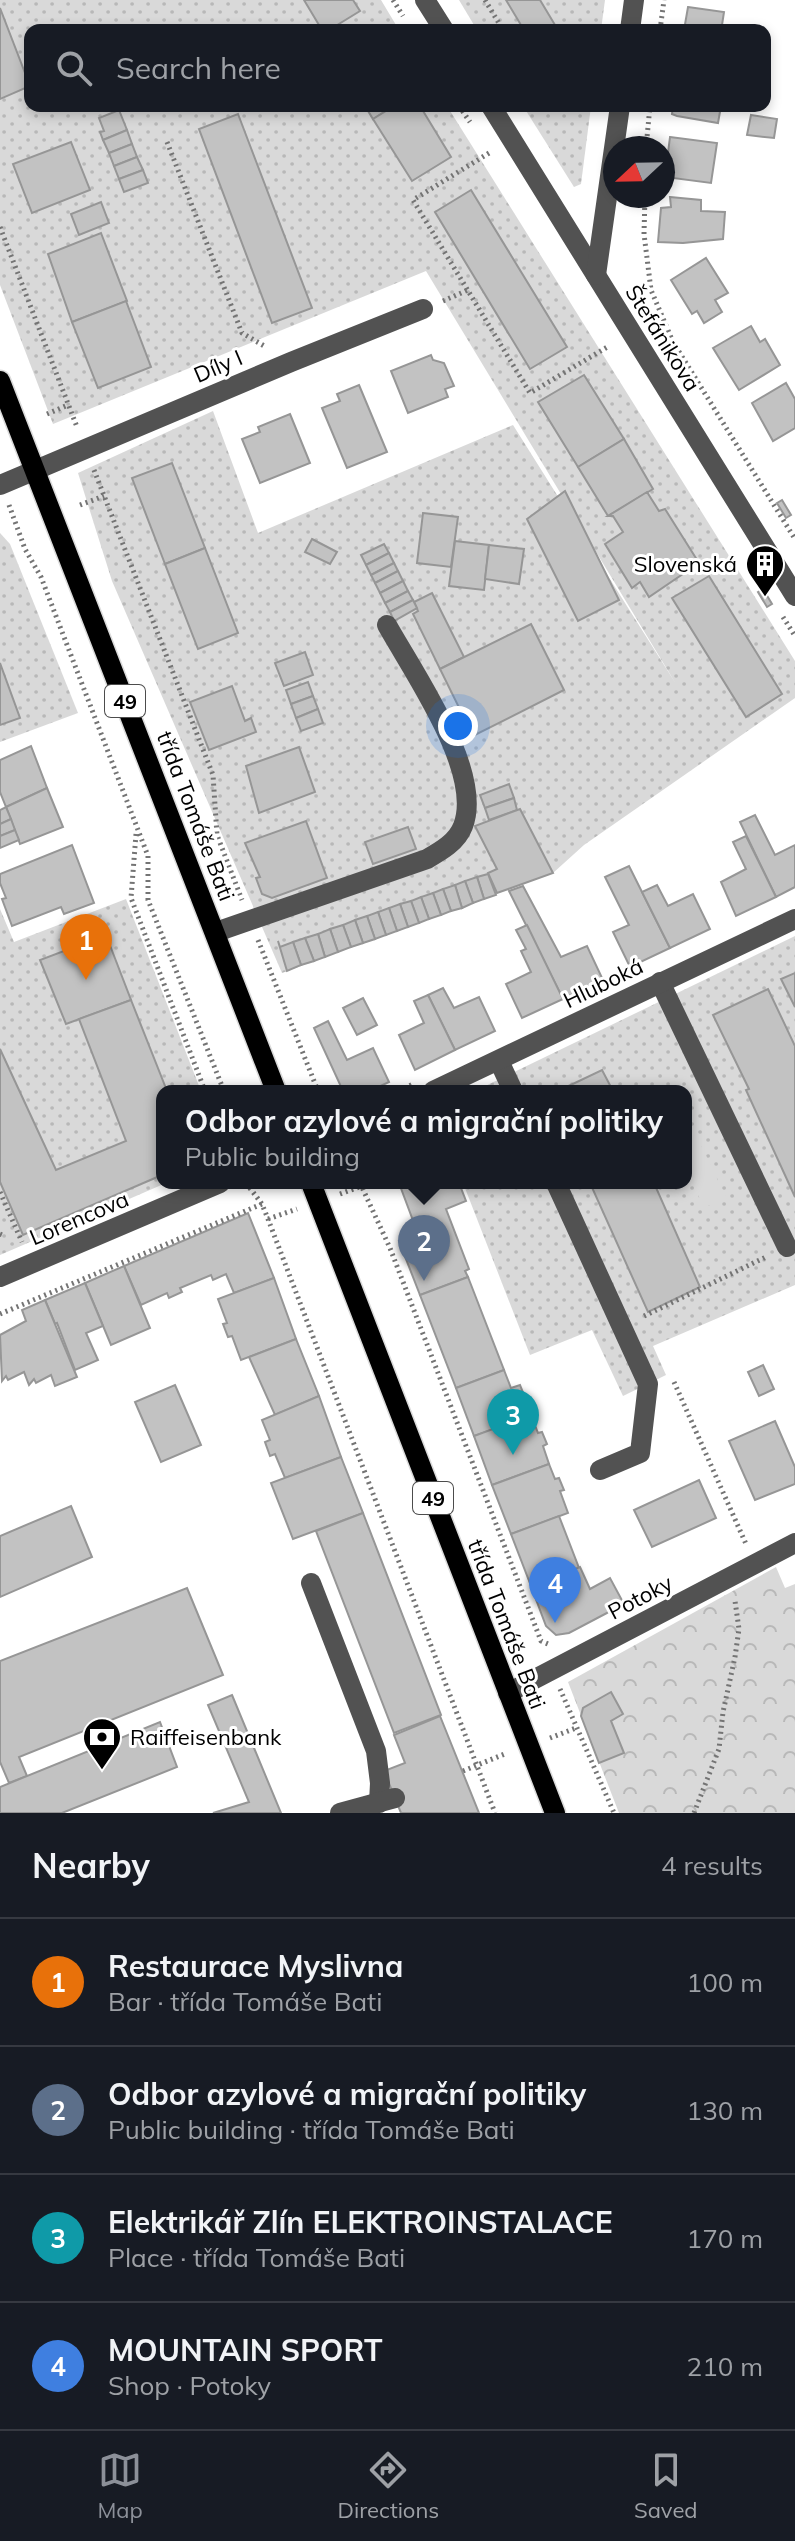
<!DOCTYPE html>
<html lang="en">
<head>
<meta charset="utf-8">
<style>
	:root { --surface:#171b24; --page:#20242c; --text:#f1f3f6; --muted:#9ea1a6; --line:#363941; --accent:#8c9099 }
	body { margin:0; font-family:Mulish,sans-serif; background:var(--page); color:var(--text) }
	.compass { position:absolute; left:603px; top:136px; width:72px; height:72px; border-radius:50%; background:var(--surface); box-shadow:0 4px 12px #0003; rotate:248deg }
	.you { position:absolute; left:458px; top:726px; width:28px; height:28px; margin:-20px; border:6px solid #fff; border-radius:50%; background:#1a73e8; box-shadow:0 0 0 12px #1a73e833 }
	.badge { display:grid; place-items:center; width:52px; height:52px; border-radius:50%; background:var(--accent); color:#fff; font-size:26px; font-weight:700 }
	.pin { position:absolute; translate:-50% -66px; filter:drop-shadow(0 2px 4px #0008) }
	.pin::after { content:''; position:absolute; top:42px; width:28px; height:24px; background:inherit; clip-path:polygon(0 0,100% 0,50% 100%) }
	.popup { position:absolute; left:156px; top:1085px; width:536px; height:104px; box-sizing:border-box; display:grid; place-content:center; border-radius:16px; background:var(--surface); filter:drop-shadow(0 2px 6px #0005); font-size:26px; white-space:nowrap; color:var(--muted) }
	.popup b { font-size:30px; color:var(--text) }
	.popup::after { content:''; position:absolute; left:50%; top:100%; margin-left:-16px; border:16px solid transparent; border-top-color:var(--surface) }
	.list { margin:0; padding:0; list-style:none }
	h2 { display:flex; justify-content:space-between; align-items:center; height:104px; margin:0; padding:0 32px; font-size:34px }
	h2 small { font-size:26px; font-weight:400; color:var(--muted) }
	.list li { display:grid; grid-template-columns:52px 1fr auto; gap:24px; align-items:center; box-sizing:border-box; height:128px; padding:0 32px; border-top:2px solid var(--line) }
	.list b { display:block; font-size:30px; white-space:nowrap }
	.list p { margin:0; font-size:26px; white-space:nowrap; color:var(--muted) }
	.list em { font-size:26px; font-style:normal; color:var(--muted) }
	.icon { flex:none; width:44px; height:44px; fill:none; stroke:currentColor; stroke-width:2; stroke-linecap:round; stroke-linejoin:round }
	.map { position:relative; flex:none; width:795px; height:1813px; overflow:hidden }
	.search { position:absolute; background:var(--surface); box-shadow:0 4px 12px #0003; left:24px; right:24px; top:24px; height:88px; display:flex; align-items:center; gap:20px; box-sizing:border-box; padding:0 28px; border-radius:16px; color:var(--muted); font-size:30px }
	.sheet { height:616px; background:var(--surface) }
	nav { display:flex; justify-content:space-around; align-items:center; box-sizing:border-box; height:112px; border-top:2px solid var(--line); background:var(--surface); font-size:22px; color:var(--muted) }
	nav a { display:grid; justify-items:center; gap:4px }
	nav .on { color:var(--accent) }
	.map>svg:first-child { display:block }
</style>
</head>
<body>
<div class="map">
<svg width="795" height="1813" viewBox="0 0 795 1813">
	<defs>
		<pattern id="grass-dots" width="8" height="8" patternUnits="userSpaceOnUse" patternTransform="scale(2)"><rect width="8" height="8" fill="#d9d9d9"/><path d="M2 2h.1M6 6h.1" fill="none" stroke="#b8b8b8" stroke-width="1.8" stroke-linecap="round"/></pattern>
		<pattern id="forest-crowns" width="20" height="18" patternUnits="userSpaceOnUse" patternTransform="scale(2)"><rect width="20" height="18" fill="#d9d9d9"/><path d="M2 6a3 3 0 1 1 6 0M12 15a3 3 0 1 1 6 0" fill="none" stroke="#b8b8b8"/></pattern>
	</defs>
	<rect width="100%" height="100%" fill="#fff"/>
	<g fill="url(#grass-dots)">
		<path d="M0,0H381L399,30H30V106H447L795,661V698L584,845L553,873L282,973L112,581L78,473L213,411L258,533L513,425L676,684L426,271L53,424L0,285Z"/>
		<path d="M459,0H506L524,30H477Z"/>
		<path d="M540,0H605L601,30H558Z"/>
		<path d="M523,106H591L581,184L574,187Z"/>
		<path d="M0,533L10,544L78,713L0,742Z"/>
		<path d="M126,899L201,1091H162V1183H166L0,1255V909L14,942Z"/>
		<path d="M795,936V1285L653,1346L666,1375L623,1396L592,1330L530,1355L463,1183H686V1091H475Z"/>
	</g>
	<path fill="url(#forest-crowns)" d="M776,1567L785,1588L795,1584V1813H619L568,1682Z"/>
	<path fill="#d9d9d9" d="M696,1135L726,1197L704,1208L686,1169V1140Z"/>
	<g fill="#c2c2c2" stroke="#969696" stroke-width="2">
		<path d="M304,0H353L360,11L329,30H322Z"/>
		<path d="M506,0H540L558,30H524Z"/>
		<path d="M688,7L724,12L722,25L732,27V30H684Z"/>
		<path d="M0,8L30,86L0,99Z"/>
		<path d="M365,106H394L373,119Z"/>
		<path d="M394,106H420L451,157L412,181L373,119Z"/>
		<path d="M673,106H721L718,123L677,116L672,114Z"/>
		<path d="M119,110L127,130L103,140L100,132L104,131L99,118Z"/>
		<path d="M238,114L312,308L272,323L199,129Z"/>
		<path d="M751,115L777,119L774,138L747,135Z"/>
		<path d="M127,130L132,144L109,153L103,140Z"/>
		<path d="M670,137L717,143L711,183L665,177Z"/>
		<path d="M71,142L90,190L32,213L13,164Z"/>
		<path d="M132,144L137,157L114,166L109,153Z"/>
		<path d="M137,157L143,170L119,179L114,166Z"/>
		<path d="M143,170L148,183L124,192L119,179Z"/>
		<path d="M471,190L567,347L530,369L435,212Z"/>
		<path d="M670,197L701,200V211L725,212L723,239L683,243L658,242L661,208L671,207Z"/>
		<path d="M101,202L109,223L79,235L71,214Z"/>
		<path d="M101,233L127,301L72,322L48,254Z"/>
		<path d="M706,258L728,293L715,300L722,312L704,323L697,311L692,314L671,280Z"/>
		<path d="M126,301L151,367L98,388L72,322Z"/>
		<path d="M751,326L760,342L765,339L780,365L739,390L713,348Z"/>
		<path d="M431,355L433,360L444,363L454,386L445,389L448,397L408,413L391,371Z"/>
		<path d="M584,375L624,439L578,467L538,402Z"/>
		<path d="M786,383L795,399V428L773,441L752,403Z"/>
		<path d="M359,385L387,452L347,468L322,408L340,401L337,394Z"/>
		<path d="M290,414L310,463L260,483L242,439L260,432L258,427Z"/>
		<path d="M624,439L653,489L608,516L578,467Z"/>
		<path d="M172,463L205,548L165,564L132,478Z"/>
		<path d="M565,491L619,600L578,621L527,519Z"/>
		<path d="M647,492L659,511L665,509L699,563L649,597L640,582L632,588L605,544L623,532L613,516H608Z"/>
		<path d="M782,500L791,515L786,518L777,503Z"/>
		<path d="M423,513L458,517L451,567L417,563Z"/>
		<path d="M312,539L337,552L330,564L305,552Z"/>
		<path d="M455,541L489,545L484,590L449,586Z"/>
		<path d="M384,544L389,553L366,565L361,555Z"/>
		<path d="M489,545L524,549L519,584L485,579Z"/>
		<path d="M205,548L238,633L198,649L165,564Z"/>
		<path d="M389,553L394,563L371,575L366,565Z"/>
		<path d="M394,563L398,571L375,583L371,575Z"/>
		<path d="M398,571L403,581L380,593L375,583Z"/>
		<path d="M709,576L782,694L746,717L672,598Z"/>
		<path d="M403,581L408,591L385,603L380,593Z"/>
		<path d="M763,589L772,604L767,607L758,592Z"/>
		<path d="M408,591L413,600L390,612L385,603Z"/>
		<path d="M432,593L464,657L440,669L413,614L418,611L414,602Z"/>
		<path d="M413,600L417,608L394,621L390,612Z"/>
		<path d="M531,624L564,690L473,736L440,669Z"/>
		<path d="M305,652L313,675L284,686L275,663Z"/>
		<path d="M0,663L20,718L0,725Z"/>
		<path d="M308,682L313,696L291,704L286,690Z"/>
		<path d="M232,686L245,721L251,718L256,732L209,750L190,702Z"/>
		<path d="M313,696L318,709L296,718L291,704Z"/>
		<path d="M318,709L323,723L301,731L296,718Z"/>
		<path d="M31,746L47,788L6,807L0,792V760Z"/>
		<path d="M299,747L315,792L259,813L246,766Z"/>
		<path d="M509,784L514,798L485,808L480,795Z"/>
		<path d="M47,788L63,827L20,844L6,807Z"/>
		<path d="M514,798L517,810L489,820L485,808Z"/>
		<path d="M6,807L11,819L0,824V810Z"/>
		<path d="M520,809L553,873L497,893L488,873L497,869L475,826Z"/>
		<path d="M755,815L775,855L795,845V887L776,897L740,822Z"/>
		<path d="M11,819L15,830L0,836V824Z"/>
		<path d="M306,821L327,878L272,898L262,894L256,878L260,877L245,843Z"/>
		<path d="M408,827L416,849L373,864L365,842Z"/>
		<path d="M15,830L19,840L0,848V836Z"/>
		<path d="M746,836L776,897L736,916L721,882L746,869L733,842Z"/>
		<path d="M72,845L94,903L64,914L61,907L12,926L2,899L6,898L0,883V874Z"/>
		<path d="M629,866L670,948L630,967L613,932L629,925L605,877Z"/>
		<path d="M488,874L496,895L484,899L477,877Z"/>
		<path d="M477,877L484,899L473,903L465,881Z"/>
		<path d="M465,881L473,903L462,908L455,885Z"/>
		<path d="M455,885L462,908L451,911L443,889Z"/>
		<path d="M657,885L668,906L693,894L710,929L670,948L642,892Z"/>
		<path d="M523,886L561,957L587,946L603,980L563,999L509,891Z"/>
		<path d="M443,889L451,911L441,915L433,893Z"/>
		<path d="M433,893L441,915L429,919L421,897Z"/>
		<path d="M421,897L429,919L419,923L411,901Z"/>
		<path d="M411,901L419,923L408,927L400,904Z"/>
		<path d="M400,904L408,927L397,931L389,908Z"/>
		<path d="M389,908L397,931L386,935L378,912Z"/>
		<path d="M378,912L386,935L375,939L367,916Z"/>
		<path d="M367,916L375,939L363,943L355,920Z"/>
		<path d="M355,920L363,943L351,947L343,925Z"/>
		<path d="M343,925L351,947L338,952L330,929Z"/>
		<path d="M527,925L563,999L522,1018L506,984L531,972L521,951L526,949L516,930Z"/>
		<path d="M330,929L338,952L325,957L318,934Z"/>
		<path d="M318,934L325,957L314,961L305,938Z"/>
		<path d="M106,935L131,1000L66,1024L40,960Z"/>
		<path d="M305,938L314,961L301,965L293,942Z"/>
		<path d="M278,941L280,947L293,942L301,965L287,971Z"/>
		<path d="M795,973V1007L781,979Z"/>
		<path d="M443,988L454,1008L479,997L495,1031L455,1050L428,995Z"/>
		<path d="M768,989L795,1046V1197L746,1090L749,1089L713,1015Z"/>
		<path d="M428,995L455,1050L415,1070L399,1035L424,1023L414,1001Z"/>
		<path d="M363,998L377,1025L357,1035L343,1008Z"/>
		<path d="M131,1000L167,1091H162V1175L23,1235L0,1182V1049L56,1170L126,1141L79,1019Z"/>
		<path d="M328,1021L347,1060L373,1048L389,1082L370,1091H343L314,1028Z"/>
		<path d="M602,1070L613,1091H558Z"/>
		<path d="M399,1183H459L466,1201L446,1209L469,1269L465,1271L468,1277L420,1295L399,1241L418,1234Z"/>
		<path d="M590,1183H654L700,1287L648,1312Z"/>
		<path d="M248,1213L274,1278L234,1293L226,1274L213,1280L211,1275L180,1288L182,1292L169,1298L167,1293L141,1305L124,1266Z"/>
		<path d="M124,1266L150,1328L111,1345L85,1283Z"/>
		<path d="M468,1277L504,1370L456,1388L420,1295Z"/>
		<path d="M274,1278L296,1339L241,1360L232,1336L228,1337L223,1324L227,1323L218,1299Z"/>
		<path d="M85,1283L103,1326L86,1333L98,1360L75,1370L57,1323L55,1324L45,1300Z"/>
		<path d="M45,1300L77,1377L55,1386L51,1375L36,1383L34,1379L29,1385L24,1372L8,1380L6,1376L2,1381L0,1335L26,1321L22,1310Z"/>
		<path d="M296,1339L319,1396L275,1415L249,1357Z"/>
		<path d="M763,1365L774,1389L759,1396L748,1372Z"/>
		<path d="M504,1370L511,1388L520,1385L528,1405L523,1406L527,1417L474,1436L456,1388Z"/>
		<path d="M175,1385L201,1445L161,1462L135,1402Z"/>
		<path d="M319,1396L341,1457L285,1478L275,1454L270,1456L265,1442L270,1440L262,1420Z"/>
		<path d="M531,1415L538,1433L542,1432L547,1444L543,1446L549,1464L492,1485L474,1436Z"/>
		<path d="M775,1421L795,1467V1484L755,1500L729,1441Z"/>
		<path d="M341,1457L363,1513L293,1539L271,1483Z"/>
		<path d="M549,1464L555,1479L559,1478L564,1490L560,1491L568,1513L511,1534L492,1485Z"/>
		<path d="M699,1480L716,1518L652,1547L634,1510Z"/>
		<path d="M71,1506L92,1557L0,1597V1536Z"/>
		<path d="M363,1513L441,1715L394,1733L316,1531Z"/>
		<path d="M559,1516L579,1568L531,1586L511,1534Z"/>
		<path d="M580,1567L590,1589L610,1578L624,1604L569,1633L556,1635L546,1626L531,1586Z"/>
		<path d="M187,1588L223,1675L19,1757L27,1776L9,1783L0,1762V1661Z"/>
		<path d="M611,1692L623,1714L611,1721L624,1753L599,1763L581,1716L583,1708Z"/>
		<path d="M232,1695L281,1813H213L249,1802L208,1705Z"/>
		<path d="M440,1716L479,1813H401L384,1771L405,1763L394,1735Z"/>
		<path d="M160,1722L177,1767L62,1813H0V1787Z"/>
	</g>
	<g fill="none" stroke-linecap="round" stroke-linejoin="round">
		<g stroke="#dbdbdb" stroke-width="23">
			<g id="major">
				<path d="M0,381L276,1091"/>
				<path d="M311,1183L555,1813"/>
			</g>
		</g>
		<g stroke="#747474" stroke-width="5" stroke-dasharray="2 4" stroke-linecap="butt">
			<path d="M393,0L403,16"/>
			<path d="M485,0L503,30"/>
			<path d="M660,30L664,0"/>
			<path d="M459,106L470,122"/>
			<path d="M167,142L242,333L266,347"/>
			<path d="M646,148L650,106"/>
			<path d="M489,153L413,200L530,393L609,346"/>
			<path d="M645,196L644,234L651,290L673,342L795,539"/>
			<path d="M0,227L77,427"/>
			<path d="M443,301L468,290"/>
			<path d="M47,414L68,405"/>
			<path d="M94,470L213,775L217,835L242,900"/>
			<path d="M9,505L25,549L41,577L148,856V900L224,1091"/>
			<path d="M80,505L104,496"/>
			<path d="M783,617L795,636"/>
			<path d="M136,834L131,898L205,1091"/>
			<path d="M258,940L318,1091"/>
			<path d="M399,1091L413,1084"/>
			<path d="M246,1183L262,1204L268,1219L495,1813"/>
			<path d="M360,1183L390,1248L541,1641L548,1644"/>
			<path d="M0,1192L22,1242"/>
			<path d="M340,1194L362,1186"/>
			<path d="M268,1219L297,1209"/>
			<path d="M0,1234L5,1236"/>
			<path d="M0,1314L262,1204"/>
			<path d="M644,1316L768,1256"/>
			<path d="M674,1382L746,1544"/>
			<path d="M560,1689L614,1813"/>
			<path d="M550,1738L576,1728"/>
			<path d="M463,1771L507,1753"/>
			<path d="M694,1813L719,1749L723,1712L735,1657L739,1629L735,1601"/>
		</g>
		<g stroke="#525252" stroke-width="20">
			<path d="M425,0L444,30"/>
			<path d="M630,30L634,0"/>
			<path d="M491,106L795,596"/>
			<path d="M596,275L620,106"/>
			<path d="M0,485L291,362L423,309"/>
			<path d="M216,932L427,859C441,851 457,842 463,826C484,772 413,672 387,625"/>
			<path d="M660,982L787,1247"/>
			<path d="M499,1061L513,1091"/>
			<path d="M433,1091L795,919"/>
			<path d="M556,1183L648,1384L640,1453L600,1470"/>
			<path d="M0,1277L220,1183"/>
			<path d="M311,1583L376,1751L380,1783L379,1803"/>
			<path d="M508,1693L795,1543"/>
			<path d="M340,1813L395,1798"/>
		</g>
		<use href="#major" stroke="#000" stroke-width="20"/>
	</g>
	<defs>
		<g id="building-pin" transform="scale(2)"><path d="M0 17L-7.5 6A9.5 9.5 0 1 1 7.5 6Z" fill="#000" stroke="#fff"/><path d="M-4-6H4V6H1V3H-1V6H-4ZM-2.5-4.3h1.7v1.8h-1.7ZM.8-4.3h1.7v1.8H.8ZM-2.5-1h1.7V.8h-1.7ZM.8-1h1.7V.8H.8Z" fill="#fff"/></g>
		<g id="bank-pin" transform="scale(2)"><path d="M0 17L-7.5 6A9.5 9.5 0 1 1 7.5 6Z" fill="#000" stroke="#fff"/><path d="M-6-4H6V4H-6ZM0-2.3a2.3 2.3 0 1 0 0 4.6a2.3 2.3 0 1 0 0-4.6Z" fill="#fff"/></g>
	</defs>
	<g fill-rule="evenodd">
		<use href="#building-pin" x="765" y="564"/>
		<use href="#bank-pin" x="102" y="1737"/>
	</g>
	<g text-anchor="middle" dominant-baseline="central" stroke-width="6" stroke-linejoin="round" paint-order="stroke">
		<g fill="#fff" stroke="#4c4c4c" stroke-width="2">
			<rect x="105" y="685" width="40" height="32" rx="6"/>
			<rect x="413" y="1482" width="40" height="32" rx="6"/>
		</g>
		<g font-size="20" font-weight="bold" fill="#000">
			<text x="125" y="701">49</text>
			<text x="433" y="1498">49</text>
		</g>
		<g font-size="22" fill="#000" stroke="#fff">
			<text transform="translate(663 338) rotate(58)">Štefánikova</text>
			<text transform="translate(218 366) rotate(-23)">Díly I</text>
			<text transform="translate(196 816) rotate(69)">třída Tomáše Bati</text>
			<text transform="translate(603 983) rotate(-26)">Hluboká</text>
			<text transform="translate(79 1218) rotate(-23)">Lorencova</text>
			<text transform="translate(640 1597) rotate(-28)">Potoky</text>
			<text transform="translate(507 1624) rotate(69)">třída Tomáše Bati</text>
		</g>
		<g font-size="22" fill="#000" stroke="#fff" text-anchor="end">
			<text x="737" y="564">Slovenská</text>
			<text x="130" y="1737" text-anchor="start">Raiffeisenbank</text>
		</g>
	</g>
</svg>
<svg class="compass" viewBox="-18 -18 36 36"><path d="M0-13l5 13h-10z" fill="#e53935"/><path d="M0 13l5-13h-10z" fill="#9ea1a6"/></svg>
<div class="you"></div>
<div class="pin badge" style="left:86px;top:980px;background:#e8710a">1</div>
<div class="pin badge" style="left:424px;top:1281px;background:#5c6f8a">2</div>
<div class="popup"><b>Odbor azylové a migrační politiky</b>Public building</div>
<div class="pin badge" style="left:513px;top:1455px;background:#0f9aa8">3</div>
<div class="pin badge" style="left:555px;top:1623px;background:#3f7fe0">4</div>
<div class="search"><svg class="icon" aria-label="search" viewBox="0 0 24 24"><circle cx="10" cy="10" r="6"/><path d="M15 15l6 6"/></svg>Search here</div>
</div>
<section class="sheet">
<h2>Nearby<small>4 results</small></h2>
<ul class="list">
<li><span class="badge" style="background:#e8710a">1</span><div><b>Restaurace Myslivna</b><p>Bar · třída Tomáše Bati</p></div><em>100 m</em></li>
<li><span class="badge" style="background:#5c6f8a">2</span><div><b>Odbor azylové a migrační politiky</b><p>Public building · třída Tomáše Bati</p></div><em>130 m</em></li>
<li><span class="badge" style="background:#0f9aa8">3</span><div><b>Elektrikář Zlín ELEKTROINSTALACE</b><p>Place · třída Tomáše Bati</p></div><em>170 m</em></li>
<li><span class="badge" style="background:#3f7fe0">4</span><div><b>MOUNTAIN SPORT</b><p>Shop · Potoky</p></div><em>210 m</em></li>
</ul>
</section>
<nav>
<a class="on"><svg class="icon" aria-label="map" viewBox="0 0 24 24"><path d="M3 6l6-2 6 2 6-2v14l-6 2-6-2-6 2zM9 4v14M15 6v14"/></svg>Map</a>
<a><svg class="icon" aria-label="directions" viewBox="0 0 24 24"><path d="M12 3l9 9-9 9-9-9zM9 14v-3h6M13 9l2 2-2 2"/></svg>Directions</a>
<a><svg class="icon" aria-label="saved" viewBox="0 0 24 24"><path d="M7 4h10v16l-5-4-5 4z"/></svg>Saved</a>
</nav>
</body>
</html>
